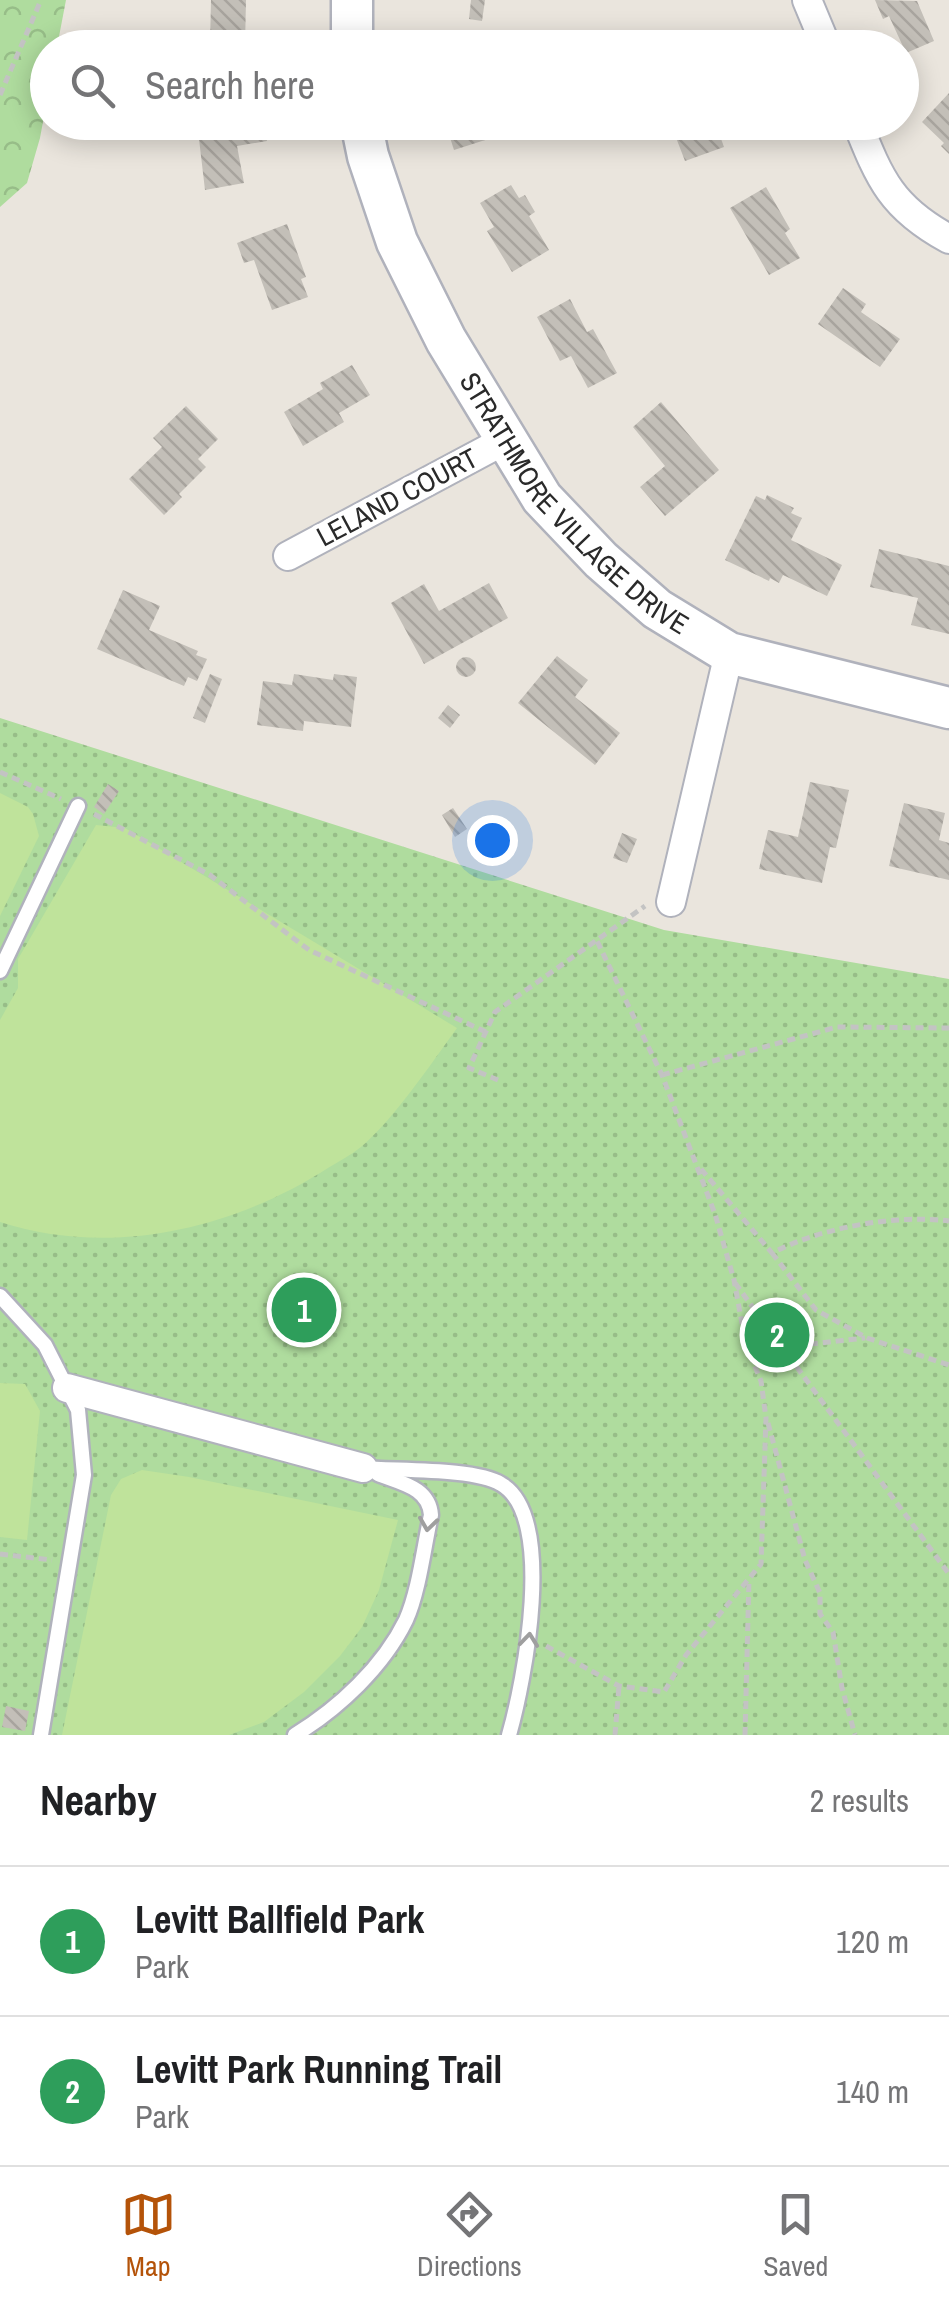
<!DOCTYPE html>
<html lang="en">
<head>
<meta charset="utf-8">
<style>
	:root { --surface:#fff; --page:#f2f2f2; --text:#202124; --muted:#757577; --line:#e0e0e0; --accent:#b45309 }
	body { margin:0; font-family:"Archivo Narrow",sans-serif; background:var(--page); color:var(--text) }
	.you { position:absolute; left:492px; top:840px; width:35px; height:35px; margin:-25px; border:8px solid #fff; border-radius:50%; background:#1a73e8; box-shadow:0 0 0 15px #1a73e833 }
	.badge { display:grid; place-items:center; width:65px; height:65px; border-radius:50%; background:var(--accent); color:#fff; font-size:32px; font-weight:700 }
	.pin { position:absolute; translate:-50% -50%; border:5px solid #fff; box-shadow:0 2px 10px #0006 }
	.list { margin:0; padding:0; list-style:none }
	h2 { display:flex; justify-content:space-between; align-items:center; height:130px; margin:0; padding:0 40px; font-size:42px }
	h2 small { font-size:32px; font-weight:400; color:var(--muted) }
	.list li { display:grid; grid-template-columns:65px 1fr auto; gap:30px; align-items:center; box-sizing:border-box; height:150px; padding:0 40px; border-top:2px solid var(--line) }
	.list b { display:block; font-size:38px; white-space:nowrap }
	.list p { margin:0; font-size:32px; white-space:nowrap; color:var(--muted) }
	.list em { font-size:32px; font-style:normal; color:var(--muted) }
	.icon { flex:none; width:55px; height:55px; fill:none; stroke:currentColor; stroke-width:2; stroke-linecap:round; stroke-linejoin:round }
	.map { position:relative; flex:none; width:949px; height:1735px; overflow:hidden }
	.search { position:absolute; background:var(--surface); box-shadow:0 5px 25px #0003; left:30px; right:30px; top:30px; height:110px; display:flex; align-items:center; gap:25px; box-sizing:border-box; padding:0 35px; border-radius:55px; color:var(--muted); font-size:38px }
	.sheet { height:430px; background:var(--surface) }
	nav { display:flex; justify-content:space-around; align-items:center; box-sizing:border-box; height:140px; border-top:2px solid var(--line); background:var(--surface); font-size:28px; color:var(--muted) }
	nav a { display:grid; justify-items:center; gap:5px }
	nav .on { color:var(--accent) }
	.map>svg:first-child { display:block }
</style>
</head>
<body>
<div class="map">
<svg width="949" height="1735" viewBox="0 0 949 1735">
	<defs>
		<pattern id="forest-crowns" width="20" height="18" patternUnits="userSpaceOnUse" patternTransform="scale(2.5)"><rect width="20" height="18" fill="#afdc9e"/><path d="M2 6a3 3 0 1 1 6 0M12 15a3 3 0 1 1 6 0" fill="none" stroke="#97bd88"/></pattern>
		<pattern id="park-dots" width="8" height="8" patternUnits="userSpaceOnUse" patternTransform="scale(2.5)"><rect width="8" height="8" fill="#afdc9e"/><path d="M2 2h.1M6 6h.1" fill="none" stroke="#97bd88" stroke-width="1.8" stroke-linecap="round"/></pattern>
		<pattern id="building-back-hatch" width="6" height="6" patternUnits="userSpaceOnUse" patternTransform="scale(2.5)"><rect width="6" height="6" fill="#c3bfb8"/><path d="M-1 5l2 2M0 0l6 6M5-1l2 2" fill="none" stroke="#a8a49e"/></pattern>
	</defs>
	<rect width="100%" height="100%" fill="#eae5dd"/>
	<path fill="url(#forest-crowns)" d="M0,0H66L57,47L48,48L47,100L40,138L27,183L0,207Z"/>
	<path fill="url(#park-dots)" d="M0,718L664,930L949,979V1735H0Z"/>
	<g fill="#bfe39b">
		<path d="M0,793L28,807L33,814L39,836L0,916Z"/>
		<path d="M96,825L125,828L457,1028C431,1064 394,1119 361,1147C351,1155 339,1161 328,1168C233,1229 111,1258 0,1222V1020L18,988V959Z"/>
		<path d="M0,1383L25,1384L40,1411L27,1540L0,1537Z"/>
		<path d="M142,1470L189,1477L398,1520L379,1590L362,1627L340,1656L304,1692L264,1722L229,1735H62L111,1495L121,1479Z"/>
	</g>
	<g fill="url(#building-back-hatch)">
		<path d="M211,0H246L245,46L210,45Z"/>
		<path d="M471,0H485L482,21L469,19Z"/>
		<path d="M875,0L917,1L934,41L906,53L889,16L883,19Z"/>
		<path d="M949,93V154L941,146L944,143L922,122Z"/>
		<path d="M197,122H263L267,141L237,146L244,183L205,190Z"/>
		<path d="M445,122H517L519,129L454,150Z"/>
		<path d="M670,122H715L724,147L685,161Z"/>
		<path d="M511,185L519,198L525,195L535,212L529,216L549,250L512,272L487,231L494,227L480,203Z"/>
		<path d="M766,187L790,229L785,233L800,258L769,275L730,208Z"/>
		<path d="M287,224L306,277L301,279L308,297L272,310L254,260L244,263L237,243Z"/>
		<path d="M843,288L866,304L861,312L900,339L880,367L818,324Z"/>
		<path d="M570,299L587,332L593,329L617,373L588,388L571,356L560,361L537,317Z"/>
		<path d="M352,365L370,395L339,413L344,422L303,446L284,412L323,389L320,383Z"/>
		<path d="M661,402L719,470L665,516L640,487L665,466L633,427Z"/>
		<path d="M186,406L218,439L198,459L206,467L179,494L182,497L164,515L129,479L162,447L153,438Z"/>
		<path d="M767,495L794,508L791,513L802,518L791,540L842,565L827,596L783,575L779,583L770,578L769,581L725,560L756,496L765,500Z"/>
		<path d="M879,549L949,566V634L911,625L918,598L870,587Z"/>
		<path d="M489,583L508,618L424,664L391,603L424,584L439,611Z"/>
		<path d="M123,590L160,606L149,630L198,651L196,655L207,659L197,681L188,677L184,686L97,649Z"/>
		<path d="M557,656L588,680L575,697L620,733L595,765L518,703Z"/>
		<circle cx="466" cy="667" r="10"/>
		<path d="M210,674L222,679L205,723L193,718Z"/>
		<path d="M294,674L333,680L334,674L357,677L351,727L304,721L303,731L257,725L263,681L292,685Z"/>
		<path d="M448,705L460,715L450,728L438,718Z"/>
		<path d="M810,782L849,790L836,848L830,847L822,883L759,869L768,830L798,837Z"/>
		<path d="M108,784L119,791L104,814L94,807Z"/>
		<path d="M904,803L945,813L939,840L949,843V880L889,866Z"/>
		<path d="M453,808L467,829L455,837L442,815Z"/>
		<path d="M622,833L637,839L627,863L613,858Z"/>
		<path d="M6,1706L29,1711L25,1731L2,1727Z"/>
	</g>
	<g fill="none" stroke-linecap="round" stroke-linejoin="round">
		<g stroke="#b0b2bc" stroke-width="19">
			<g id="lane">
				<path d="M0,971L78,806"/>
				<path d="M0,1296L45,1345L78,1410L84,1475L41,1735"/>
				<path d="M363,1468C397,1471 475,1468 501,1484C557,1516 524,1683 509,1735"/>
				<path d="M295,1735C339,1708 383,1667 406,1620C419,1591 424,1546 431,1515C429,1487 400,1483 378,1474"/>
			</g>
		</g>
		<g stroke="#b0b2bc" stroke-width="32">
			<g id="street">
				<path d="M807,0L827,48"/>
				<path d="M857,122C880,180 892,208 949,239"/>
				<path d="M288,556L507,439"/>
				<path d="M671,902L729,653"/>
				<path d="M67,1388L363,1468"/>
			</g>
		</g>
		<g stroke="#b0b2bc" stroke-width="45">
			<g id="secondary">
				<path d="M352,0V48"/>
				<path id="s1" d="M361,122L368,156L397,242L446,340L542,498L601,560L657,609L729,653L949,708"/>
			</g>
		</g>
		<g stroke="#c3c3c3" stroke-width="5" stroke-dasharray="8 5" stroke-linecap="butt">
			<path d="M0,95L41,0"/>
			<path d="M0,772L61,799"/>
			<path d="M94,814L210,875L309,950L486,1032"/>
			<path d="M662,1075L837,1027L949,1028"/>
			<path d="M498,1080L469,1068L495,1012L645,906"/>
			<path d="M701,1169L772,1253C820,1228 895,1214 949,1221"/>
			<path d="M772,1253L816,1310L867,1338L949,1365"/>
			<path d="M735,1283L949,1574"/>
			<path d="M784,1347L865,1338"/>
			<path d="M768,1423L805,1560L820,1593V1614L833,1632L842,1688L855,1735"/>
			<path d="M0,1554L52,1560"/>
			<path d="M546,1646L619,1686L664,1692L686,1655L761,1564L766,1418L761,1381L746,1345L734,1280L715,1214L662,1075L596,939"/>
			<path d="M615,1735L619,1686"/>
			<path d="M745,1735L749,1579"/>
		</g>
		<use href="#lane" stroke="#fff" stroke-width="14"/>
		<use href="#street" stroke="#fff" stroke-width="28"/>
		<use href="#secondary" stroke="#fff" stroke-width="40"/>
	</g>
	<defs><path id="oneway-chevron" d="M-2-3.5L2.5 0L-2 3.5" fill="none" stroke-width="1.6" stroke-linecap="round" stroke-linejoin="round" transform="scale(2.5)"/></defs>
	<g stroke="#9f9f9f">
		<use href="#oneway-chevron" transform="translate(428 1524) rotate(98)"/>
		<use href="#oneway-chevron" transform="translate(529 1640) rotate(-84)"/>
	</g>
	<g text-anchor="middle" dominant-baseline="central" stroke-width="8" stroke-linejoin="round" paint-order="stroke">
		<g font-size="28" fill="#2a2a2a" stroke="#fff">
			<text transform="translate(397 497) rotate(-28)">LELAND COURT</text>
			<text stroke="none"><textPath href="#s1" startOffset="445">STRATHMORE VILLAGE DRIVE</textPath></text>
		</g>
	</g>
</svg>
<div class="you"></div>
<div class="pin badge" style="left:304px;top:1310px;background:#2e9e5b">1</div>
<div class="pin badge" style="left:777px;top:1335px;background:#2e9e5b">2</div>
<div class="search"><svg class="icon" aria-label="search" viewBox="0 0 24 24"><circle cx="10" cy="10" r="6"/><path d="M15 15l6 6"/></svg>Search here</div>
</div>
<section class="sheet">
<h2>Nearby<small>2 results</small></h2>
<ul class="list">
<li><span class="badge" style="background:#2e9e5b">1</span><div><b>Levitt Ballfield Park</b><p>Park</p></div><em>120 m</em></li>
<li><span class="badge" style="background:#2e9e5b">2</span><div><b>Levitt Park Running Trail</b><p>Park</p></div><em>140 m</em></li>
</ul>
</section>
<nav>
<a class="on"><svg class="icon" aria-label="map" viewBox="0 0 24 24"><path d="M3 6l6-2 6 2 6-2v14l-6 2-6-2-6 2zM9 4v14M15 6v14"/></svg>Map</a>
<a><svg class="icon" aria-label="directions" viewBox="0 0 24 24"><path d="M12 3l9 9-9 9-9-9zM9 14v-3h6M13 9l2 2-2 2"/></svg>Directions</a>
<a><svg class="icon" aria-label="saved" viewBox="0 0 24 24"><path d="M7 4h10v16l-5-4-5 4z"/></svg>Saved</a>
</nav>
</body>
</html>
